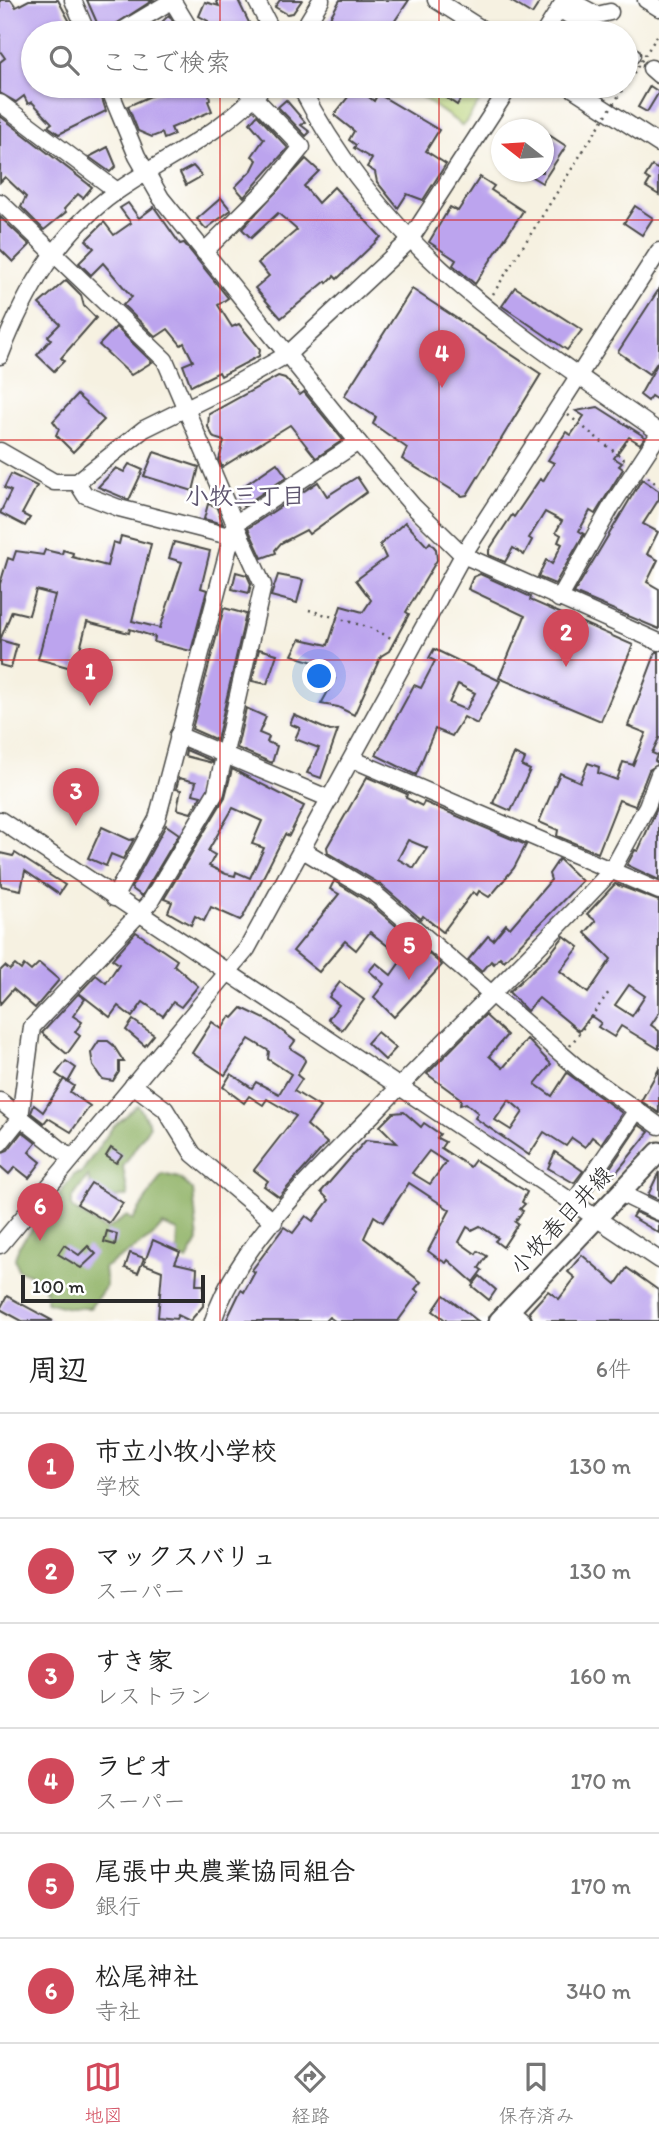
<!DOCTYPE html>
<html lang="ja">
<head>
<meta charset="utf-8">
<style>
	:root { --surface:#fff; --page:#f2f2f2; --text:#222; --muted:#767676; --line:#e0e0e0; --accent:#d1495b }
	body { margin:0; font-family:Itim,"Klee One",sans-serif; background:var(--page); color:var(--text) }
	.compass { position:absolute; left:491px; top:119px; width:63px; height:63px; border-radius:50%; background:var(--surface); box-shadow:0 2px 5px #0004; rotate:287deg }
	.scale { position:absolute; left:21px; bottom:18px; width:184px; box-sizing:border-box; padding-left:7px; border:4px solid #2b2b2b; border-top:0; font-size:19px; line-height:24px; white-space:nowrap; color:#2b2b2b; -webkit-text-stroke:5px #fff; paint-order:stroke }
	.you { position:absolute; left:320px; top:677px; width:24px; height:24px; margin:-18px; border:5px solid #fff; border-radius:50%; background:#1a73e8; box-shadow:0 0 0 10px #1a73e833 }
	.badge { display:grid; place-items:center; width:46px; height:46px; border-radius:50%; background:var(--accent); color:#fff; font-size:23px; font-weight:700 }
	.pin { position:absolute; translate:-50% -58px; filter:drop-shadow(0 2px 4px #0008) }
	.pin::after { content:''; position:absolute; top:37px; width:24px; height:21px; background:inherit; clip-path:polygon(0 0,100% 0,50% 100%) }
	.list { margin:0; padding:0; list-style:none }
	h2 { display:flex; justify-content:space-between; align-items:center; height:91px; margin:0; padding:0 28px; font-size:30px }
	h2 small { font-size:23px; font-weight:400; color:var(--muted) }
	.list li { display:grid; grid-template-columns:46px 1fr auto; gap:21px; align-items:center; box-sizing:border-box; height:105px; padding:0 28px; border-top:2px solid var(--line) }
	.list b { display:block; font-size:26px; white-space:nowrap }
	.list p { margin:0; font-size:23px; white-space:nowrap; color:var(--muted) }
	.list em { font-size:23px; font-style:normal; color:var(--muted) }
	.icon { flex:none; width:38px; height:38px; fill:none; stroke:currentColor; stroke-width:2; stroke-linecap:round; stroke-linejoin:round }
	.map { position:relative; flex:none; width:659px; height:1321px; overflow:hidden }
	.search { position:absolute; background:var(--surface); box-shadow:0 2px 5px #0004; left:21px; right:21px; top:21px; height:77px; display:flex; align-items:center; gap:18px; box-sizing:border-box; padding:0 24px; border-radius:38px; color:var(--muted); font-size:26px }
	.sheet { height:721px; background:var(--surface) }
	nav { display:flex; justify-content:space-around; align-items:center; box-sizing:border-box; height:98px; border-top:2px solid var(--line); background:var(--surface); font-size:19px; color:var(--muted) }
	nav a { display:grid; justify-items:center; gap:4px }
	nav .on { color:var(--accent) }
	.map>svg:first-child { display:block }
</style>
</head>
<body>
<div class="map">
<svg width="659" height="1321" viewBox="0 0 659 1321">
	<rect width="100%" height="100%" fill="#fff"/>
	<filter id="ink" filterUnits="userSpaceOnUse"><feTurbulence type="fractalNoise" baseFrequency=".0143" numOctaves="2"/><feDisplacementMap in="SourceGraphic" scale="14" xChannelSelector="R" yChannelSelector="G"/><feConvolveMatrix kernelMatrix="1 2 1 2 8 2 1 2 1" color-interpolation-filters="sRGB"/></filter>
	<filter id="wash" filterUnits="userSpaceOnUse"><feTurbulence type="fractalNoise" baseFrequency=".00686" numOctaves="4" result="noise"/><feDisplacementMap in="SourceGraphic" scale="28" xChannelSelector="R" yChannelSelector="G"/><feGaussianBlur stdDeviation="1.57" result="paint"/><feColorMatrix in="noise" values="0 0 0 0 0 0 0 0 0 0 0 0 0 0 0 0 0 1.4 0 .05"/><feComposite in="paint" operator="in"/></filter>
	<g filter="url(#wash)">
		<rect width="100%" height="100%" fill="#f6f1e1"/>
		<path fill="#b6d075" stroke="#707e50" stroke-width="2" d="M406,86H490L463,126Z"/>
		<path fill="#90b266" stroke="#5e6e48" stroke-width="2" d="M138,1105L150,1125L123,1167L128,1196L105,1199L91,1191L88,1176L72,1199V1208L106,1230L127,1216L133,1220L162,1174L179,1178L193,1190L198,1241L187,1260L177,1254L178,1231L163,1225L152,1237L104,1268L106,1286L90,1308H69L46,1302C48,1280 37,1277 18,1270L15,1258L19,1246L75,1174L81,1173L112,1128Z"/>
		<g id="blocks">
			<g fill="#bca4ee" fill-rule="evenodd">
				<path d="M0,0H11L16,7L29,0H58L76,33H33V86H98L106,111L59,134L48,126L52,123L32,102L28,104L24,96L16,102L0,93V62L5,58L0,51Z"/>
				<path d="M87,0H153L102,33H97L98,25Z"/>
				<path d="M216,0H238L254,33H233L231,29L224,33L213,32L208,21L199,16L205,2L219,6Z"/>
				<path d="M280,0H302L293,13L287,14L275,7Z"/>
				<path d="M340,0H409L392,25H388L382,33H321Z"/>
				<path d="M509,0H541L532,14Z"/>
				<path d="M169,15L180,33H138L149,27L152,32Z"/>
				<path d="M173,86H208L210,100L208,101L212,111L171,128L174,135L164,139L162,133L152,137L138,131L128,106Z"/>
				<path d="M650,86L659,92L647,112L638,107Z"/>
				<path d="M356,87L374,101L378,94L439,130L426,151L446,164L423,200L407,194L398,208L377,182L375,172L367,167L372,159L354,148L356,145L349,140L354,131L334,115Z"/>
				<path d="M450,88L463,95L457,105L445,97Z"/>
				<path d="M286,100L305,122L301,125L310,132L306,136L278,107Z"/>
				<path d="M257,115L288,148L244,197L235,187L252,170L257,160L252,156L264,139L250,123Z"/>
				<path d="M0,116L92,187L83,198L78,194L64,209L66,212L44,230L21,207L26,197L5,177L0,182Z"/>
				<path d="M543,131L566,146L542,183L524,172H543Z"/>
				<path d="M108,147L116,166L110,172L89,157Z"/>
				<path d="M306,159L319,171L304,186L318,203L334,187L381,237L337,279L334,276L327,283L326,281L281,318L255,288L269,276L258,263L297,230L278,213L251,238L242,229Z"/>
				<path d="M193,166L202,176L186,185L180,173Z"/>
				<path d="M652,166L657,169L659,166V195L646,187L650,180L645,177Z"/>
				<path d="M480,177L494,186L491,190L523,211L475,284L453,265L456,260L429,242L450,207L458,211Z"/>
				<path d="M221,198L231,210L206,229L197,219Z"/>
				<path d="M128,203L139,218L154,207L180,244L184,243L228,298L218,305L232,327L239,324L260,349L259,356L221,376L219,372L191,386L183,365L193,361L184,343L181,345L168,329L156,337L123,305L132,297L103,263L91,275L79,263L94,248L86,240L104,222L114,235L131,223L120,208Z"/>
				<path d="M635,206L653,218L642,235L624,223Z"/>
				<path d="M0,217L30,245L13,262L0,249Z"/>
				<path d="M66,280L81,295L84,306L96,318L61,358L64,361L54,371L37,355L51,339L48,336L60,324L39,304Z"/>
				<path d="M515,287L582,330L567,350L502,306Z"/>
				<path d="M412,289L541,374L467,495L462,496L402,459L407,448L373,424L376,417L344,396Z"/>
				<path d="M659,289V360L649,374L618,352Z"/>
				<path d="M116,327L152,362L131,375L99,345Z"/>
				<path d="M659,361V401L651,396L648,401L640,395Z"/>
				<path d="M278,376L285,378L300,395L304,392L343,440L316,458L290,425L222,467L219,460L224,441L214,438L208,427L209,414Z"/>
				<path d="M77,395L104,420L73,452L56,435L59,429L53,421Z"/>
				<path d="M598,407L645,437L640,444L629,437L614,458L622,463L619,466L623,469L595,514L590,511L579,531L584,534L555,584L538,577L546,560L552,564L562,544L558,542L561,535L556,532L562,521L545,512L529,538L532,540L524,555L513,548L505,562L489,555V550L512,515L514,517L540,479L543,481L554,463L548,460L566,432L571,435L584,416L576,411Z"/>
				<path d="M154,452L199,467L193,491L144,476Z"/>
				<path d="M277,463L287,477L243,506L237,496L244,490L242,487Z"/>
				<path d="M129,464L143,470L129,500L98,487L116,468L124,472Z"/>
				<path d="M11,474L37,486L22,514L30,518L25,526L0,513L11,491L4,488Z"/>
				<path d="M357,477L367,492L309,534L306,530L281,543L275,550L276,553L262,558L248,528L318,482L327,496Z"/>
				<path d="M642,479L659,491V499L643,524L658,532L647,554L658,560L647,582L659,589V629L574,593Z"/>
				<path d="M208,504L216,506L223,524L204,519Z"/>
				<path d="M405,522L427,546L430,542L436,549L437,560L406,612L409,614L389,651L381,656L354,715L338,707L321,704L335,679L314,670L316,663L292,655L300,639L328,645L341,606L363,612L371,600L356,580L386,558L380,545Z"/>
				<path d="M121,536L151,544L132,621L160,628L182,562L169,558L174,542L210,551L201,588L207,590L191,651L154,642L155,637L130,629L129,633L87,622L75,669L38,659L55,595L36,590L29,615L12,611L0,640L17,645L11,668L0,665V584L8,558L13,560L16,551L43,555L45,550L62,554L63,550L73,553L72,557L107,566L113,542L119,544Z"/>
				<path d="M236,572L247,575L251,584L249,593L232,589Z"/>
				<path d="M480,574L531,597L530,600L633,645L601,721L499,678L525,616L468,589L473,577Z"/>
				<path d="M278,575L303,580L297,603L271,596Z"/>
				<path d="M224,608L246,614L217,740L192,729Z"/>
				<path d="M259,649L277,654L267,684L252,681Z"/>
				<path d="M434,649L500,681L477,724L464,717L452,736L435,729L416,775L376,755L414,685L421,688L435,661L429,658ZM458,684L475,693L466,710L449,703Z"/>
				<path d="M656,652H659V738L652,753L657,755L655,761L659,764L649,770L635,806L619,800L598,853L557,836L558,830L539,822L560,773L580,782L588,763L599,767L598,773L617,780L623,762L633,765L646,733L628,726Z"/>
				<path d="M246,708L266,717L259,733L269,737L267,742L277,746L272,763L237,748Z"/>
				<path d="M294,715L330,731L338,730L321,778L307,773L319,748L295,739L300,728L290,724Z"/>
				<path d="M186,750L212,761V763L185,756Z"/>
				<path d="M514,754L525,759L522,766L530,770L511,811L493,803Z"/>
				<path d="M232,769L304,806L289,836L285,834L243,917L240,920L211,907L204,921L195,916L191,925L168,912L172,902L164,899L225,797ZM233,808L262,821L252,844L264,848L250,878L236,872L235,876L226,874L209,866L215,855L208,851Z"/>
				<path d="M367,777L407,794L406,798L422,806L424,802L526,845L514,868L494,892L489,897L479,891L477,895L473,892L443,932L423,916L421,919L380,884L328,853L327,847ZM408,840L427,848L414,868L398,859Z"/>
				<path d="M179,778L196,782L193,794L201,796L191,813L177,809L181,790L176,789Z"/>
				<path d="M659,804V880L627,865L635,850L638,851Z"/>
				<path d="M166,825L179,834L142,896L131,888Z"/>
				<path d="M102,827L130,840L134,839L123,859L111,854L106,866L88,858Z"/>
				<path d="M0,853L13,856L15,853L65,885L59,894L25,871L21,890L1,886Z"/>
				<path d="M559,859L582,881L504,961L500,957L494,964L491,961L482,972L468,960L488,936L493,940L506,924L510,928L551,880L549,874Z"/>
				<path d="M334,881L368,902L442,965L394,1017L374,997L384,984L369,971L376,963L391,975L403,958L370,932L356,950L345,941L319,972L293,951L339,894L330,889Z"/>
				<path d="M615,884L659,901V1013L651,1025L659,1031V1049L621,1026L614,1037L598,1027L601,1023L591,1016L579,1031L539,998L527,1011L509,992L549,955L564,936L579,947L560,971L588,993L611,959L585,933L596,921L587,914ZM629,985L645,996L632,1016L615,1005Z"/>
				<path d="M136,932L177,960L174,965L198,986L181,1007L173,1002L163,1016L143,1002L132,1017L118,1006L110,1017L79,993L96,975L106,983L119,964L112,959Z"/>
				<path d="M39,963L59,980L35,1008L13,989L0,1004V971L5,966L10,970L15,965L21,970L24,965L31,971Z"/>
				<path d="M340,982L364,1000L342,1030L328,1019L339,1005L329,997Z"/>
				<path d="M78,994L85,999L73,1016L82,1022L75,1032L80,1036L67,1054L42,1033Z"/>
				<path d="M242,1008L269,1021L295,1041L290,1048L304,1057L305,1061L297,1075L302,1079L294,1091L320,1107L307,1125L327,1143L279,1197L264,1186L268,1181L254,1170L296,1116L267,1099L263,1105L249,1096L244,1103L223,1087L231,1074L252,1088L256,1082L279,1094L291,1074L268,1059L269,1051L249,1039L225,1075L192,1053L212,1022L222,1029L230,1016L233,1018Z"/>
				<path d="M485,1015L507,1035L489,1056L503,1068L527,1039L551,1064L535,1084L552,1096L567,1073L622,1113L601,1144L592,1137L585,1147L572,1138L566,1146L544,1132L529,1155L475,1118L478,1113L466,1103L460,1105L461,1099L427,1074ZM509,1100L523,1112L511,1130L495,1120Z"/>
				<path d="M133,1020L154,1035L145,1046L126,1030Z"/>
				<path d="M377,1032L396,1048L385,1060L367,1043Z"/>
				<path d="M99,1041H108L113,1045L124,1062H119V1072L113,1081L102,1079L93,1066L91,1053Z"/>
				<path d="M66,1061L76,1068L68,1082L56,1074Z"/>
				<path d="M659,1069V1113L641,1101Z"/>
				<path d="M64,1079L74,1086L70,1092L90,1106L71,1132L48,1118L44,1123L31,1113L34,1105L43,1112Z"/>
				<path d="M404,1112L421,1127L424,1123L440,1134L437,1138L445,1142L441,1148L470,1167L475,1160L527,1192L522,1202L525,1204L520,1209L523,1211L515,1222L518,1224L503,1247L495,1241L498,1238L480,1226L472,1230L467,1227L459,1242L476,1254L478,1251L487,1256L479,1268L482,1270L473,1282L448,1260L446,1263L436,1257L428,1251L450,1210L409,1183L383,1222L374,1216L364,1238L421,1282L415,1289L419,1292L398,1321H335L329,1317L325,1321H226L241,1290L244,1292L255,1272L252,1270L284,1227L293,1233L306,1216L313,1221L329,1200L321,1192L366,1140L397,1143L380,1126L393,1113ZM429,1151L446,1162L430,1184L412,1173Z"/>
				<path d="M639,1125L649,1132L612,1178L606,1174Z"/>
				<path d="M22,1132L36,1143L29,1152L41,1162L29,1178L15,1167L9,1174L0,1166V1153L8,1150Z"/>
				<path d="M111,1148L122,1155L116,1163L106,1156Z"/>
				<path d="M555,1152L583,1171L574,1183L548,1168Z"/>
				<path d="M659,1172V1200L648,1195Z"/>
				<path d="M91,1183L123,1203L109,1223L77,1204Z"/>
				<path d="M635,1212L659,1222V1233L632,1217Z"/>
				<path d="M107,1231L117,1234L115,1245L104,1242Z"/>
				<path d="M153,1240L180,1252L175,1263L197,1268L196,1285H204L203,1306L190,1321L178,1315L176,1319L158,1317L162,1271L144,1264Z"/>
				<path d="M64,1245L79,1255L88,1246L96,1254L81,1268L58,1254Z"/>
				<path d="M130,1253L144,1258L138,1273L125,1268Z"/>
				<path d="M582,1255L616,1284L627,1268L658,1290L659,1321H533L529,1312L548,1291L559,1299L575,1278L568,1272Z"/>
				<path d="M480,1276L496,1290L489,1300L472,1286Z"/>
				<path d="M444,1295L478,1321H447L433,1311Z"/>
				<path d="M7,1296L16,1301L53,1321H22L0,1309Z"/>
			</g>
		</g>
	</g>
	<g filter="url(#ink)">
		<use href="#blocks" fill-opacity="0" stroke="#494946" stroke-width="2"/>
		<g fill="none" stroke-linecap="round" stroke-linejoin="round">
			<g stroke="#494946" stroke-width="19">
				<g id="minor">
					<path d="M73,0L87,33"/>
					<path d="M172,0L192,33"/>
					<path d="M256,0L273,33"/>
					<path d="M436,0L488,33"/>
					<path d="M569,0L597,15L610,12"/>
					<path d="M646,0L659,8"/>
					<path d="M559,9L598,33"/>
					<path d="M118,33L173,0"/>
					<path d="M301,33L321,0"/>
					<path d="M544,33L563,3"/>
					<path d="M626,51L632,55"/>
					<path d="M651,68L659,75"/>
					<path d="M108,86L137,156L161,198L358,442L413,506L463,555L659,642"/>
					<path d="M300,86C384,250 513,330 659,432"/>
					<path d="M569,86L659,144"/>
					<path d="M0,103L117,191"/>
					<path d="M0,202L165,360L235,524L157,819L114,898"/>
					<path d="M204,252L271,185L302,147L243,86"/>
					<path d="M0,356C25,292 59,232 116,192C166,157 223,133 264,86"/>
					<path d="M0,451L54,482H77L144,429L239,382L288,354L409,241L510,86"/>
					<path d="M77,482L85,495L119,508L229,536"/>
					<path d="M559,599L611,507L659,434"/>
					<path d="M178,735L330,799"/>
					<path d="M352,759L659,891"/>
					<path d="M0,820L659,1260"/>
					<path d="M303,850L374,893L580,1070L659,1126"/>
					<path d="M133,1085L165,1109L193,1154L274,1222"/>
					<path d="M0,1101L70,1157"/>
					<path d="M0,1143L20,1118L32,1027L150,902L216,792L263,585L235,524L358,442"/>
					<path d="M620,1193L659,1212"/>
					<path d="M574,1202L637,1110"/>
					<path d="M0,1245L247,949L463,555L659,251"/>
					<path d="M510,1310L523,1321"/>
					<path d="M213,1321C237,1245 319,1169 374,1113C453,1031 535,953 612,870L647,806L659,774"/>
				</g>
			</g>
			<g stroke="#494946" stroke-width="23">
				<path id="major" d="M499,1321L659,1152"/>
			</g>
			<g stroke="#494946" stroke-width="2.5" stroke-dasharray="2 5" stroke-linecap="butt">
				<path d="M493,294L583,151"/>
				<path d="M568,415L626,461"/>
				<path d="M648,477L659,486"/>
				<path d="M309,610L371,628L401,643"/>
				<path d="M570,1046L609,992"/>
			</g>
			<use href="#minor" stroke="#fff" stroke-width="16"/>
			<use href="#major" stroke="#fff" stroke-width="19"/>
			<g stroke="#494946" stroke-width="2.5" stroke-dasharray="2 5" stroke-linecap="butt">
				<path d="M626,85L659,33"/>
				<path d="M583,151L625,86"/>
			</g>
		</g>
	</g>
	<path fill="none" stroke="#d62828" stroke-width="2" stroke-opacity="0.55" d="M220,0V33M439,0V33M220,86V1321M439,86V1321M0,220H659M0,440H659M0,660H659M0,881H659M0,1101H659"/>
	<g text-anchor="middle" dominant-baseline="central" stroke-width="5" stroke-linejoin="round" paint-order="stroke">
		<g font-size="23" fill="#2b2b2b" stroke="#fff">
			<text transform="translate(561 1220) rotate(-47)">小牧春日井線</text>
		</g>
		<g font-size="24" font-weight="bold" fill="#5e556f" stroke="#fff">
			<text x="245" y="495">小牧三丁目</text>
		</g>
	</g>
</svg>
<svg class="compass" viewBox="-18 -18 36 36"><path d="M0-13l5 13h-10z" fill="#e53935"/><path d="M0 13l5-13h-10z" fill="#767676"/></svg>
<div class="scale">100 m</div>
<div class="you"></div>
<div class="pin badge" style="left:90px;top:706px">1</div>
<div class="pin badge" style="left:566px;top:667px">2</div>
<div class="pin badge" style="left:76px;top:826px">3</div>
<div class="pin badge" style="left:442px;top:388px">4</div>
<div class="pin badge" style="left:409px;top:980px">5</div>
<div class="pin badge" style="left:40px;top:1241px">6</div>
<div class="search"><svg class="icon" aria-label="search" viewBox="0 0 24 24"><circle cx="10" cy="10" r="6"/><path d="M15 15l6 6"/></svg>ここで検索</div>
</div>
<section class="sheet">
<h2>周辺<small>6件</small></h2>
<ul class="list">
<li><span class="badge">1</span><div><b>市立小牧小学校</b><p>学校</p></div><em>130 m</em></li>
<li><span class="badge">2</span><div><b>マックスバリュ</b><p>スーパー</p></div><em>130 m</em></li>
<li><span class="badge">3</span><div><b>すき家</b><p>レストラン</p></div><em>160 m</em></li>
<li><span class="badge">4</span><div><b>ラピオ</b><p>スーパー</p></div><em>170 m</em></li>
<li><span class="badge">5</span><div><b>尾張中央農業協同組合</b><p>銀行</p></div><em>170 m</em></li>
<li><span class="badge">6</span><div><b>松尾神社</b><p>寺社</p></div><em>340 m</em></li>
</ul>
</section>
<nav>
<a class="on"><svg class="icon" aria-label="map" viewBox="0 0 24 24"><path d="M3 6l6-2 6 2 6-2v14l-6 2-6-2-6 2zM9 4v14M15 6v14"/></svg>地図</a>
<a><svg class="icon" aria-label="directions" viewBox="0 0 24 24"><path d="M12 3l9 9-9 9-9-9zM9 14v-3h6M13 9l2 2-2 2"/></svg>経路</a>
<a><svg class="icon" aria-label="saved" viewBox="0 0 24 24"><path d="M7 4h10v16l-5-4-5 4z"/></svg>保存済み</a>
</nav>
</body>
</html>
